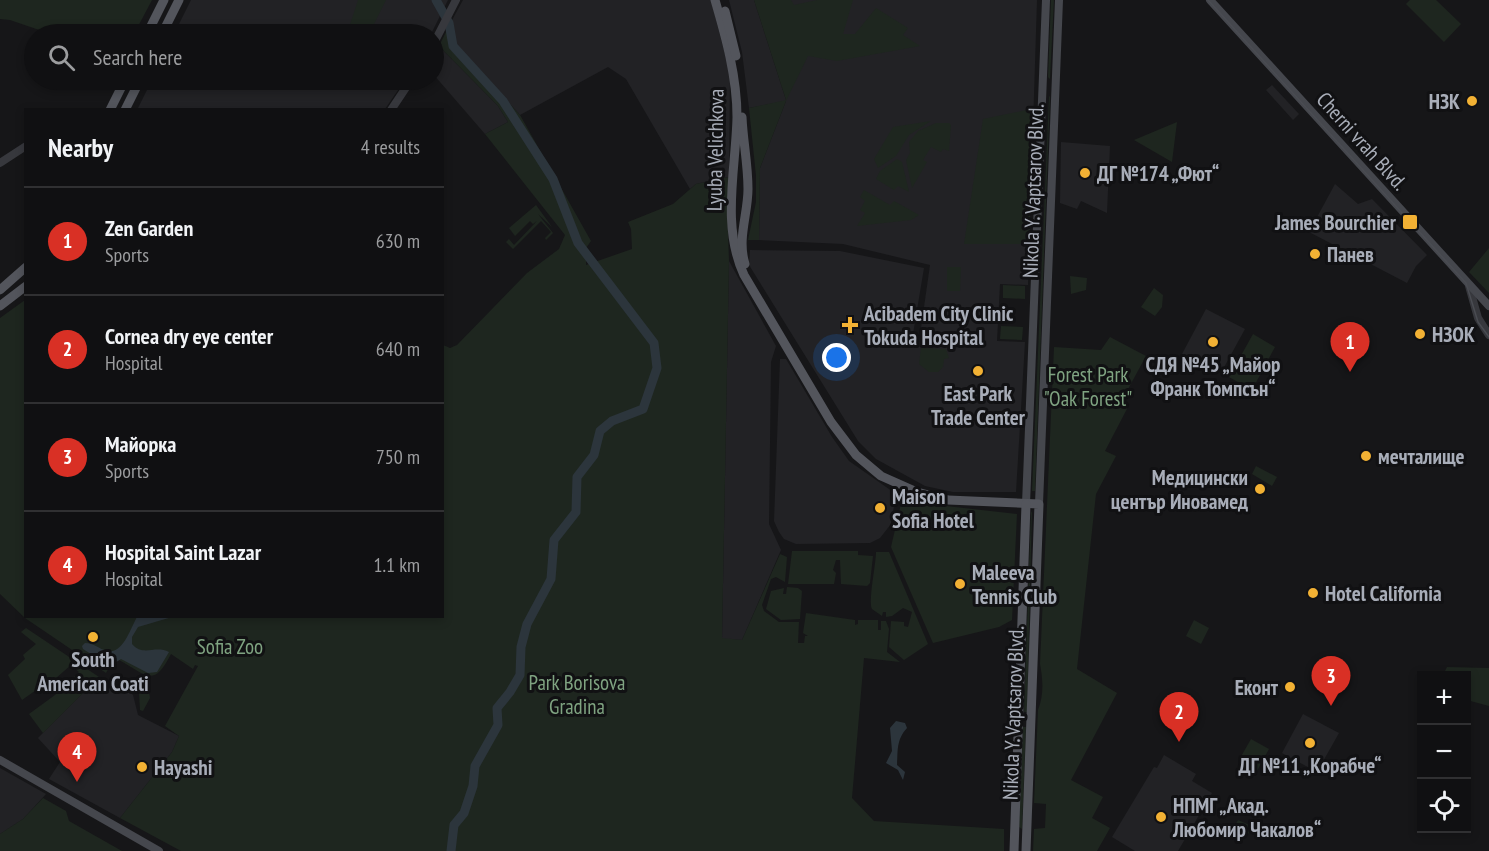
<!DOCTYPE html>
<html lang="en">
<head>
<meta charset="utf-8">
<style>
	:root { --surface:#101012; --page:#1e1e20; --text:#f1f3f6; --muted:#9c9d9f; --line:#303032; --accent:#d93025 }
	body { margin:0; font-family:"PT Sans Narrow",sans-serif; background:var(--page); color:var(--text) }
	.controls { position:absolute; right:18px; bottom:18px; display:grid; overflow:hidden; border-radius:0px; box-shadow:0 3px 9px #0003 }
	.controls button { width:54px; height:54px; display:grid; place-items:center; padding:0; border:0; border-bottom:2px solid var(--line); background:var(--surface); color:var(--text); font:30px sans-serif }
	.you { position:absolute; left:837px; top:358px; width:21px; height:21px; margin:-15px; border:4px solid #fff; border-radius:50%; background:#1a73e8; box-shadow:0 0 0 9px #1a73e833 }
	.badge { display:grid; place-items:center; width:39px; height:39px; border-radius:50%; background:var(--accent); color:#fff; font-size:20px; font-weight:700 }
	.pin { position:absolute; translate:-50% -50px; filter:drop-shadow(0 2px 3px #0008) }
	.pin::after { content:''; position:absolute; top:32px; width:21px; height:18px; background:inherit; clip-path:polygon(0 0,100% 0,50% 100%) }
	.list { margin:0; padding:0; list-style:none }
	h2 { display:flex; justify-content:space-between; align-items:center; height:78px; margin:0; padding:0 24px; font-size:26px }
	h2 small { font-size:20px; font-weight:400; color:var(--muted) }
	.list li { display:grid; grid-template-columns:39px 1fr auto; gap:18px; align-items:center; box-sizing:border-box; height:108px; padding:0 24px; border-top:2px solid var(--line) }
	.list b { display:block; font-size:22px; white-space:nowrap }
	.list p { margin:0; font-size:20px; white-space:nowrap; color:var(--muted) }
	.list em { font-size:20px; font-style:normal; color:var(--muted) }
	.icon { flex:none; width:33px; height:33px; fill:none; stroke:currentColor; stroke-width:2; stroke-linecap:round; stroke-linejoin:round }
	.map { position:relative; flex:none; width:1489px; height:851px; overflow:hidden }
	.search { position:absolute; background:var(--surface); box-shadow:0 3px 9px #0003; left:24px; top:24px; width:420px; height:66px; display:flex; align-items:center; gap:15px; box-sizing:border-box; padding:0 21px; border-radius:33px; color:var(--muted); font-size:22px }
	.panel { position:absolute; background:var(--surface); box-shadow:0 3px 9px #0003; left:24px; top:108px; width:420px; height:510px; border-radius:0px }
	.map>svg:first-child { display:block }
</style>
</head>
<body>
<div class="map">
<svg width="1489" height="851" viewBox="0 0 1489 851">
	<rect width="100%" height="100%" fill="#161618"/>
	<g fill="#222225">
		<path d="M191,0H448L431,34H174Z"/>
		<path d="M463,0H711L730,74L729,177L696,184L690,189L626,79L608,67L520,115L455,44L451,22Z"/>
		<path d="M729,0H754L786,100V0H1037L1028,285L1000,284L997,341L1025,342L1016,492H953L925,486L876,459L858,441L749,265L750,250L840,251L924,268L912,340L919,342L930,265L843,244L759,240L760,168L786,101L749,108L742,52Z"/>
		<path d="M439,46L498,106L508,122L485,134L434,75V56Z"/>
		<path d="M152,80H405L385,109L137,110Z"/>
		<path d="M1272,85L1299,114L1293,120L1266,90Z"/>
		<path d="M1061,142L1110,146L1107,213L1081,201L1077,209L1060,203Z"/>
		<path d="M1335,184L1358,204L1372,199L1427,255L1416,266L1407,283L1309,232Z"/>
		<path d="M729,261L776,346L771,362L769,524L781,550L742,640L722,639Z"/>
		<path d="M1206,309L1245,329L1222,371L1217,368L1215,371L1182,354Z"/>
		<path d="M780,359H786L832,437L849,461L896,494L891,524L880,538L870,543L796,544L784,539L779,532L774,521Z"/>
		<path d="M99,677L102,680L101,688L116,685L126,688L133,695L138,715L179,736L172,752L120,818L49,779L60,762L38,738Z"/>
		<path d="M1303,714L1339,733L1317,772L1282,753Z"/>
		<path d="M1164,755L1196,774L1192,781L1212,793L1178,851H1135L1112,837L1154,767L1157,768Z"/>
		<path d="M0,768L46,794L23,819L0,834Z"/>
	</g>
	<g fill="#1e261f">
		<path d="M0,0H152L134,34H51L10,20L0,19Z"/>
		<path d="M358,0H386L369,34H347Z"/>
		<path d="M754,0H791L794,5L817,0H853L843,34H855L876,8L908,28L903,35L920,46L837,61L808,56L786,101L760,168L759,240H748L756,202V176L749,108L786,100Z"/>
		<path d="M1051,0H1054L1050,79L1048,77Z"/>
		<path d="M1410,0H1436L1461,24L1444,42L1406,4Z"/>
		<path d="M451,22L455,44L520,115L591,241L586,248V265L632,249L631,229L628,222L673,204L696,184L729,177L727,203L729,261L722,638L742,640L780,554L787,557L785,582L776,577L771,579L762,605L764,611L779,622H799L798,643H804L805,636H808L803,633L806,613L855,620V625L858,624V620H878V630H881V621H886L889,629L887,652L900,662L864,658L852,798L874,821L1004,829V851H181L120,818L172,752L179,736L165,726L198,666L195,665L193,669L171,654C153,689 147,675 119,660L111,664L106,673L25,618L0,594V318L25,300L26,616H442L443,345L450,348L457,345L527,273L559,249L565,235L485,134L508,122L498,106L439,46Z"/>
		<path d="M1049,96L1050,97L1035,491H1032Z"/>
		<path d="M1031,109L1034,111L1029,244H964L983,119Z"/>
		<path d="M931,121L909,135L896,156L878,168L874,159L893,127Z"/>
		<path d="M1177,122L1172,162L1134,140Z"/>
		<path d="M936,123H949L951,125L949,151L943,149L941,152L931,147L923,160L927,162L912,188L906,160L910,153L909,142L918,131Z"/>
		<path d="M897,159L902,162L909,192L898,186L894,190L876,179L880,171Z"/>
		<path d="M864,190L890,205L894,201L919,215L911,220L857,226L865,213L860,210L865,201L860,197Z"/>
		<path d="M536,205L552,227L538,214L553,233L546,240L545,238L551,232L541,221L513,249L506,242L509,239L514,245L537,221L533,224L530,221L515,236L509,228Z"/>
		<path d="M1489,248V293L1469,272Z"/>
		<path d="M947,267H961L960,291H947Z"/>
		<path d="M1070,276L1087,278L1086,290L1071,294Z"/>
		<path d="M1003,285L1025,286V299L1003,298Z"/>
		<path d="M1154,288L1163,295L1162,307L1155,316L1141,307Z"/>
		<path d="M1001,326L1023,327L1022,340L1000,339Z"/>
		<path d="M1253,334L1275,347L1252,390L1229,377Z"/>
		<path d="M1110,337L1146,356L1121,402L1129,405L1105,451L1116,456L1096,494L1077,669L1117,693L1071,780L1103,797L1092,818L1110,828L1097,851H1033L1034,829L1045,828L1046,804L1034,803L1038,710C1044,695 1043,680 1040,664L1054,347L1101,350Z"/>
		<path d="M921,348L946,349L949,358L944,359L943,367L938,372H929L919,364Z"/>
		<path d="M1256,466L1277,477L1272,486L1252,474Z"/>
		<path d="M903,495L937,505L1017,514L1012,620L999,627L933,643L891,547Z"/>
		<path d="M1032,511L1027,712H1024L1031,513Z"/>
		<path d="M792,551H858V555L873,556L870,583L867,586L841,584L840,560H836L833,570L836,573L834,584H788Z"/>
		<path d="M876,552H889L928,644L904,660L889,647L891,621L904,622V626L908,627L912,612L903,608L892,616L886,617V612H883L882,616L872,609C868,601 876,564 876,552Z"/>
		<path d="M787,587L798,588L802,591L800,619L781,620L766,609L771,591L784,588L783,594H786Z"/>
		<path d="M1194,620L1209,628L1201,644L1186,636Z"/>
		<path d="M26,628L99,677L43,733L29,714L55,695L79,672L71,665L48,685L46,683L22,700L8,675L25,659L23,655L36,644L21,632Z"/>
		<path d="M1447,667L1489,668V706L1467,700L1466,676L1443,675Z"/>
		<path d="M130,680L149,692L150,698L143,711L140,710L139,693L128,684Z"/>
		<path d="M1023,727H1026L1022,829L1019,827Z"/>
		<path d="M1251,739L1269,749L1257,771L1239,760Z"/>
		<path d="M43,798L66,811L69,821L122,851H0V834L23,819Z"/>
		<path d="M1238,820L1254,827L1241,842L1230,835Z"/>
	</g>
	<g fill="#2c353c">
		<path d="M137,617H172L138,627L132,637V644C143,657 155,645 169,652L157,672L148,673L121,659L110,666L83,649L82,646L85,643C94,643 99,649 107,651C123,655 131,627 137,617Z"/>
		<path d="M896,721L905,723L907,728C896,740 898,751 897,765L905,772L903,780L898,770L886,763L892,751L890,728Z"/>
	</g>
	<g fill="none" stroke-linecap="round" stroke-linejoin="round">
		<path stroke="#2c353c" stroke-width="9" d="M436,0L449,23L453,46L503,101L553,179L578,243L654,343L657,368L643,409L612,421L600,431L594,455L577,477L576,512L554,540L551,579L527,624L521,647L520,675L510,692L497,708L498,725L475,766L473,786L464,813L454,825L451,851"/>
		<g stroke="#37383d" stroke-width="8">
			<path d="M434,43L456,0"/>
			<path d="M391,110L411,80"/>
			<path d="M0,163L26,146"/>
			<path d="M1469,286L1478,318L1489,335"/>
		</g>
		<g stroke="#45474d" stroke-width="8">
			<path d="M1210,0L1489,306"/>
			<path d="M1026,504L1046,0"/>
			<path d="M1039,504L1059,0"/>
			<path d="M0,760L159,851"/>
		</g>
		<g stroke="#53555c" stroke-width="9">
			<path d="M715,0C726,38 737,77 737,117C736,168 721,226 744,275L831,422L856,455L881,476L917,492L948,500L1039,504L1026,851"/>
			<path d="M725,11L736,56"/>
			<path d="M147,34L164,0"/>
			<path d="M162,34L179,0"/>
			<path d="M110,110L125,80"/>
			<path d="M125,110L140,80"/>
			<path d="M742,117C743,141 748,164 748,189C748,214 737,239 745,264"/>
			<path d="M0,290L26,267"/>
			<path d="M0,306L26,286"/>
			<path d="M1014,851L1026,504"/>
		</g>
		<path stroke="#4a4c52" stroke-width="1.5" d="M1208,0L1466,283L1478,322L1489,337"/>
	</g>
	<g fill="#f2b134" stroke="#111113" stroke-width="2">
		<circle cx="1472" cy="101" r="6"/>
		<circle cx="1085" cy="173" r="6"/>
		<rect x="1402" y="214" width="16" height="16" rx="3"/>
		<circle cx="1315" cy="254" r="6"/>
		<path d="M847 316h6v6h6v6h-6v6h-6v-6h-6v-6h6z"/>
		<circle cx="1420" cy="334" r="6"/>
		<circle cx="1213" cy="342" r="6"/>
		<circle cx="978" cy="371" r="6"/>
		<circle cx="1366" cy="456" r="6"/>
		<circle cx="1260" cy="489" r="6"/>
		<circle cx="880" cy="508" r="6"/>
		<circle cx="960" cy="584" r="6"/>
		<circle cx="1313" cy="593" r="6"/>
		<circle cx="93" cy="637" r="6"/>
		<circle cx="1290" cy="687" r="6"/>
		<circle cx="1310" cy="743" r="6"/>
		<circle cx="142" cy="767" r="6"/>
		<circle cx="1161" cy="817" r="6"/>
	</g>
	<g text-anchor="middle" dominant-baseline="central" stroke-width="6" stroke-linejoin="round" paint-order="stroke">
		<g font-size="21" font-weight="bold" fill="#a8adb8" stroke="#111113" text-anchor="start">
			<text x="1460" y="101" text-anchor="end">НЗК</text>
			<text x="1097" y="173">ДГ №174 „Фют“</text>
			<text x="1396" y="222" text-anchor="end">James Bourchier</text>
			<text x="1327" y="254">Панев</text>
			<text x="864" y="313">Acibadem City Clinic<tspan x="864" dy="24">Tokuda Hospital</tspan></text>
			<text x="1432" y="334">НЗОК</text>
			<text x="1213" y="364" text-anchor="middle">СДЯ №45 „Майор<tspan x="1213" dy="24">Франк Томпсън“</tspan></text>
			<text x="978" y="393" text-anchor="middle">East Park<tspan x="978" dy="24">Trade Center</tspan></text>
			<text x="1378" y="456">мечталище</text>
			<text x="1248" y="477" text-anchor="end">Медицински<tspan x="1248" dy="24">център Иновамед</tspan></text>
			<text x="892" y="496">Maison<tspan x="892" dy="24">Sofia Hotel</tspan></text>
			<text x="972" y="572">Maleeva<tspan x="972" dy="24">Tennis Club</tspan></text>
			<text x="1325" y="593">Hotel California</text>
			<text x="93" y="659" text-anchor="middle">South<tspan x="93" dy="24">American Coati</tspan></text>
			<text x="1278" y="687" text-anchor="end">Еконт</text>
			<text x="1310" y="765" text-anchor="middle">ДГ №11 „Корабче“</text>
			<text x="154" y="767">Hayashi</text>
			<text x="1173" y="805">НПМГ „Акад.<tspan x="1173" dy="24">Любомир Чакалов“</tspan></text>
		</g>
		<g font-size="21" fill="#a8adb8" stroke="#111113">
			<text transform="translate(1362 141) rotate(48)">Cherni vrah Blvd.</text>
			<text transform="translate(715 150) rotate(-89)">Lyuba Velichkova</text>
			<text transform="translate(1033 191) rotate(-88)">Nikola Y. Vaptsarov Blvd.</text>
			<text transform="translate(1013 713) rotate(-88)">Nikola Y. Vaptsarov Blvd.</text>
		</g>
		<g font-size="21" fill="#7fa381" stroke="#111113">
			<text x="1088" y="374">Forest Park<tspan x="1088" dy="24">"Oak Forest"</tspan></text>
			<text x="230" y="646">Sofia Zoo</text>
			<text x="577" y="682">Park Borisova<tspan x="577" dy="24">Gradina</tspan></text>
		</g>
	</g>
</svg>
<div class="controls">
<button>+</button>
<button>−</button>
<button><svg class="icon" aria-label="locate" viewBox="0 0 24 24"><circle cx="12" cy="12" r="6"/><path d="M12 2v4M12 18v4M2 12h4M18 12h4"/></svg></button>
</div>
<div class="you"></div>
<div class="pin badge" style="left:1350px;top:372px">1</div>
<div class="pin badge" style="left:1179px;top:742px">2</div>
<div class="pin badge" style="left:1331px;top:706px">3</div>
<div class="pin badge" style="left:77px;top:782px">4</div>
<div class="search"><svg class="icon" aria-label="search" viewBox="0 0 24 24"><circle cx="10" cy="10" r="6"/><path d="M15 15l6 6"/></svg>Search here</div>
<section class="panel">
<h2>Nearby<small>4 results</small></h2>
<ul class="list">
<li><span class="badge">1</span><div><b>Zen Garden</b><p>Sports</p></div><em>630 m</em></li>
<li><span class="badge">2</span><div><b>Cornea dry eye center</b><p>Hospital</p></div><em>640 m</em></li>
<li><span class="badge">3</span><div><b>Майорка</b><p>Sports</p></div><em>750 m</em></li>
<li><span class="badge">4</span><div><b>Hospital Saint Lazar</b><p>Hospital</p></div><em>1.1 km</em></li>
</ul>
</section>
</div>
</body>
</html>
